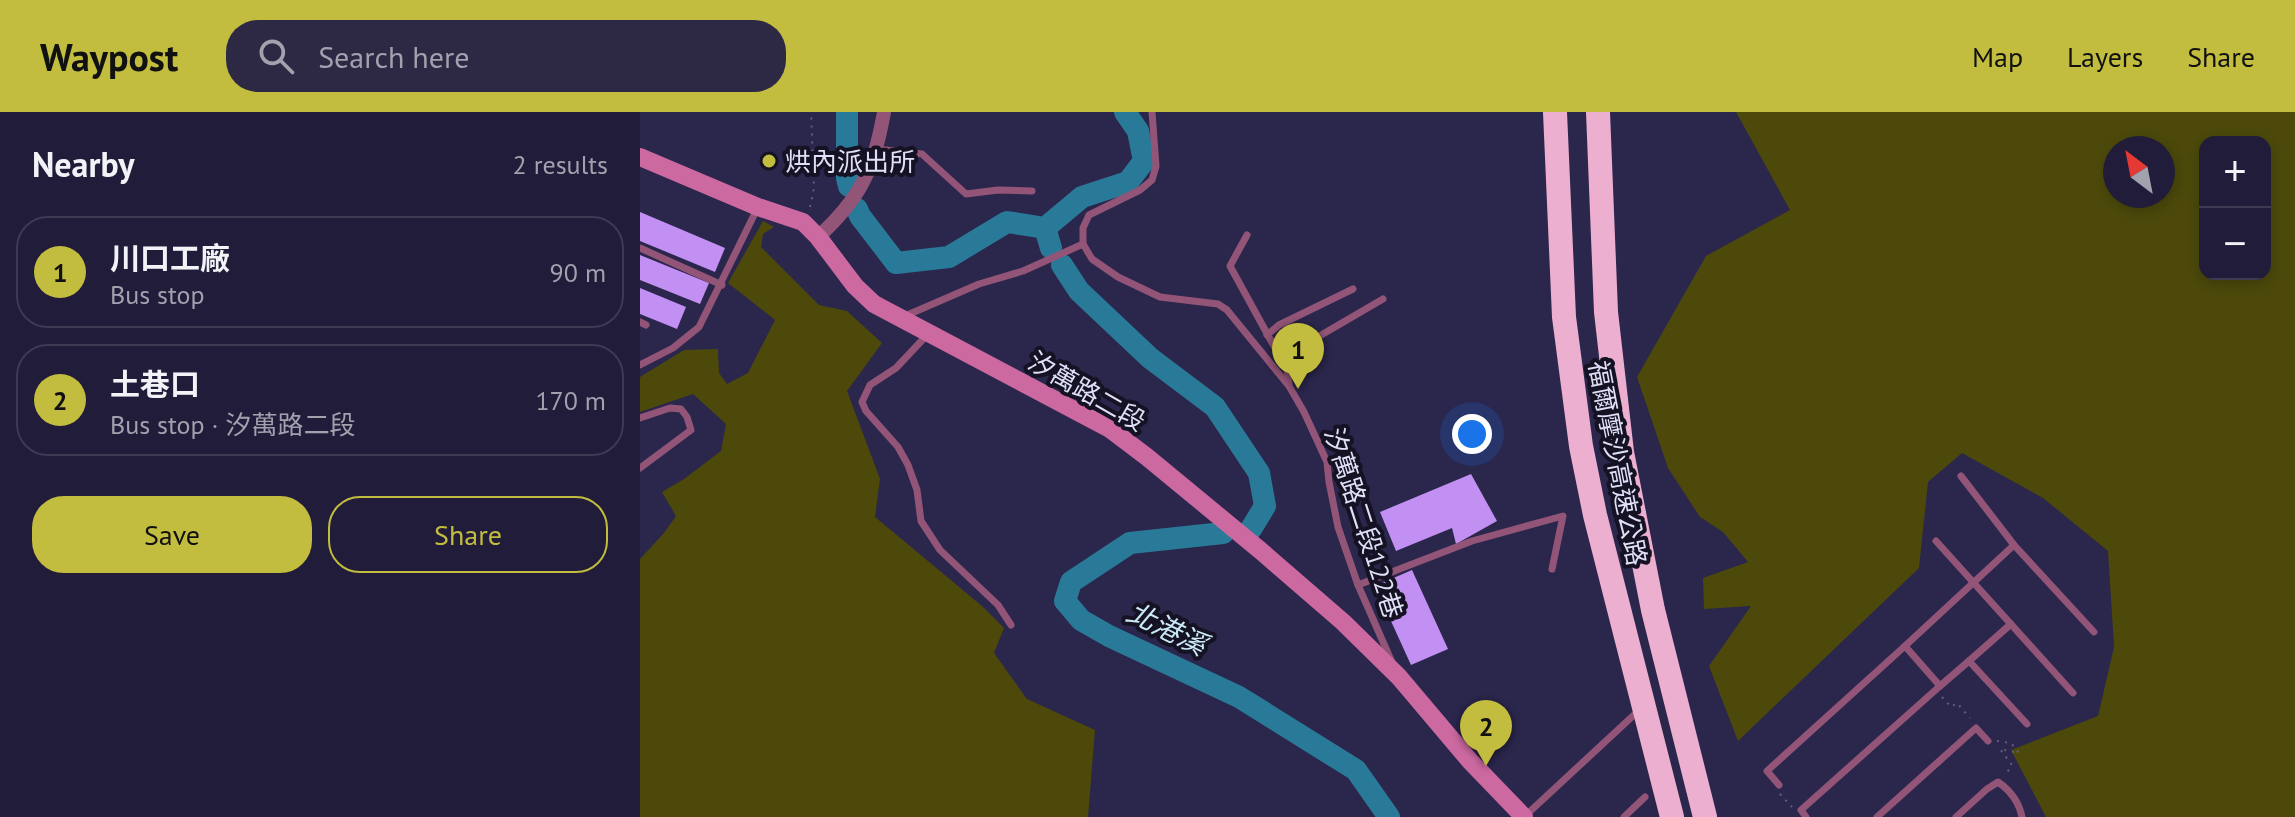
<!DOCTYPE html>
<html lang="en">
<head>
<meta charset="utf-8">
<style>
	:root { --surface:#201c39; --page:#2d2944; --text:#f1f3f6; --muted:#a2a1ae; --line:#3d3a53; --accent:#c3bd3f }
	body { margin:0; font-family:"PT Sans","Noto Sans TC",sans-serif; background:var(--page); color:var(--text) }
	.controls { position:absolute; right:24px; top:24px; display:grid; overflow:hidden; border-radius:16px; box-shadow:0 4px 12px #0003 }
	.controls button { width:72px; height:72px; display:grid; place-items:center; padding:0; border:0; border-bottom:2px solid var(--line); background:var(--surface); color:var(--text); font:40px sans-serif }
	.compass { position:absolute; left:1463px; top:24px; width:72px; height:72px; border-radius:50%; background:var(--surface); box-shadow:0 4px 12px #0003; rotate:328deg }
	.you { position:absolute; left:832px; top:322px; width:28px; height:28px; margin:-20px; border:6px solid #fff; border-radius:50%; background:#1a73e8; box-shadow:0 0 0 12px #1a73e833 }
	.badge { display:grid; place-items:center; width:52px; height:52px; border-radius:50%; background:var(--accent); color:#111; font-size:26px; font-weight:700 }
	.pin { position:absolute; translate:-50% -66px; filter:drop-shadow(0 2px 4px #0008) }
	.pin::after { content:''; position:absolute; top:42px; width:28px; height:24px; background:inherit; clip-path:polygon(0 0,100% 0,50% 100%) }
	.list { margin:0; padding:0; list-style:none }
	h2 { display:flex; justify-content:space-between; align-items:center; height:104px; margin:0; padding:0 32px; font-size:34px }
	h2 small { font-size:26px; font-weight:400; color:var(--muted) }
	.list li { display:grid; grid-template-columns:52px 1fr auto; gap:24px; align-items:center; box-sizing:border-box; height:112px; margin:0 16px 16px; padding:0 16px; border:2px solid var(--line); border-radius:32px }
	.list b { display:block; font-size:30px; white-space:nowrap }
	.list p { margin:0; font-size:26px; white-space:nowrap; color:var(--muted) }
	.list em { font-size:26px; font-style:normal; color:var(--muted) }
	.actions { display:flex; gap:16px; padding:24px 32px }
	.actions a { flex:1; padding:18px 0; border:2px solid var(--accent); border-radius:32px; text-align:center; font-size:28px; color:var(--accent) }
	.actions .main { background:var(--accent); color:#111 }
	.icon { flex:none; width:44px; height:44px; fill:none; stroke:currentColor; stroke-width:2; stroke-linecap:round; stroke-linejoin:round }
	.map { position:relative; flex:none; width:1655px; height:705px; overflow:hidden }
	header { display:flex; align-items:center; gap:48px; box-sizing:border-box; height:112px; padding:0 40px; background:var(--accent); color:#111 }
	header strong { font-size:38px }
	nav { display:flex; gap:44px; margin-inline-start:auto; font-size:28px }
	.search { width:560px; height:72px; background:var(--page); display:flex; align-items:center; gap:20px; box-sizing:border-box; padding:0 28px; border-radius:32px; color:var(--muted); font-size:30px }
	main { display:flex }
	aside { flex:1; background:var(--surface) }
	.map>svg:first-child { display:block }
</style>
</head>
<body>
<header>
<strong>Waypost</strong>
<div class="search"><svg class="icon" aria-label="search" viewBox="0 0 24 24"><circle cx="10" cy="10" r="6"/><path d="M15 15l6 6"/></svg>Search here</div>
<nav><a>Map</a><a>Layers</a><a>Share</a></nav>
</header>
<main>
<aside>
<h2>Nearby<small>2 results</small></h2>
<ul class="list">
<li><span class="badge">1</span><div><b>川口工廠</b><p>Bus stop</p></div><em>90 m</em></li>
<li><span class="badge">2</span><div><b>土巷口</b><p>Bus stop · 汐萬路二段</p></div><em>170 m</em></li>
</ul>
<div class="actions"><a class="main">Save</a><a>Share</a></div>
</aside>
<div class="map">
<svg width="1655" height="705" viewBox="0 0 1655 705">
	<rect width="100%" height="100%" fill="#2b264c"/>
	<g fill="#4c490b" fill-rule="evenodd">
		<path d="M1096,0H1655V705H1406L1371,638L1458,604L1474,535L1468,439L1403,386L1322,341L1288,370L1279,456L1098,629L1069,554L1111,494L1064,497L1063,466L1108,450L1083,420L1060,405L1028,356L997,265L1066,144L1150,98ZM1625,30V162H1565V30ZM1523,36V84H1475V36Z"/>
		<path d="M123,109L134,115L123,122L121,135L179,193L207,199L242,231L207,279L240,367L235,405L342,494L364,516L354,541L387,587L455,618L448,705H0V447L24,421L36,404L22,380L44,367L81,339L86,312L53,282L0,300V265L44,238L78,237L79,261L87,272L108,261L135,208L88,171Z"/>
	</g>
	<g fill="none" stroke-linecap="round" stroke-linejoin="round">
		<g stroke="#297a98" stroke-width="22">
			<path d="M207,0V66L209,74"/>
			<path d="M217,97L220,104L256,151L309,145L367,110L405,116L411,136"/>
			<path d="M405,116L442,85L488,70L504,49L498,19L485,0"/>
			<path d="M422,153L439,179L510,246L575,295L619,361L625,394L611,417"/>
			<path d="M583,421L490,431L431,470L425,489L441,508L469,524L599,585L716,658L749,705"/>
		</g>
	</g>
	<g fill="#c28ff3">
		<path d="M0,100L85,136L75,160L0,129Z"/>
		<path d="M0,143L69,171L60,192L0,168Z"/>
		<path d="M0,176L46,195L37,217L0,202Z"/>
		<path d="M831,362L857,409L816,432L812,416L756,439L740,400Z"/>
		<path d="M772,458L808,537L771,553L735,474Z"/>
	</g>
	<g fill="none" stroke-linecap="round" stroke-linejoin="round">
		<g stroke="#625e80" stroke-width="2" stroke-dasharray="2 6" stroke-linecap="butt">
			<path d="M170,95L174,76L171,0"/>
			<path d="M1302,585L1311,595L1317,591L1330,606"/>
			<path d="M1357,629L1371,631L1379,641L1360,637L1372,653L1366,662"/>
			<path d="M1140,682L1152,695"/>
		</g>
		<g stroke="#935577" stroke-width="7">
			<path d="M512,0L516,54L512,68L500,78L449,103L443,116V132L452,147L478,165L520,185L578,192L587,198L649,274L664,300L687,350L689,370L698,415L718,473L751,548"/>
			<path d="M237,37L282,42L326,82L358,78L392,79"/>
			<path d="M607,123L590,154L647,258L649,272"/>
			<path d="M0,136L82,173"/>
			<path d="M265,204L339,172L383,159L443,132"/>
			<path d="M0,210L6,213"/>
			<path d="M287,223L256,256L230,273L222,290L226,299L258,335L268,353L277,378L281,409L300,438L358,493L371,513"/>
			<path d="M627,223L639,213L713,177"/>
			<path d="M640,247L743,187"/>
			<path d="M0,253L33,236L59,215L117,97"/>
			<path d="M0,306L30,296L41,297L47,305L51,318L0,356"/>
			<path d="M1321,364L1374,433L1454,520"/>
			<path d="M1296,429L1433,581"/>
			<path d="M718,473L832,429L923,404L912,457"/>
			<path d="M1329,549L1371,512"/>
			<path d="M1300,574L1329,549L1387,612"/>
			<path d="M1139,673L1127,659L1265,534"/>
			<path d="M885,704L995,602"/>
			<path d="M984,705L1005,685"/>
			<path d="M1166,705L1161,698L1300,574L1265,534L1374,433"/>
			<path d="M1237,705L1336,616L1348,629"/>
			<path d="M1316,705L1347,677L1358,670C1371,679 1379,690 1382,705"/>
		</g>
		<path stroke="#935577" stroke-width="14" d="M178,125C221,86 234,57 244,0"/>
		<path stroke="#cc69a1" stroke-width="18" d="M0,45L118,95L163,110L178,125L215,174L234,192L470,317L507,345L621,439L703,510L759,565L830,649L884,705"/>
		<g stroke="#edafcf" stroke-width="24">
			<path d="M915,0L924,205L941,334L955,403L1032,705"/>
			<path d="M958,0L966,200L982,340L1013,498L1065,705"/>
		</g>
	</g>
	<circle fill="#c3bd3f" stroke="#141223" stroke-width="3" cx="129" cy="49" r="8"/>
	<g text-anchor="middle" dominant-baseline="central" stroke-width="8" stroke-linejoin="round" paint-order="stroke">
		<g font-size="26" fill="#dfdff7" stroke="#141223" text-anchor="start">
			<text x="145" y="49">烘內派出所</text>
		</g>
		<g font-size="26" fill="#dfdff7" stroke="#141223">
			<text transform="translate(447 279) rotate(30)">汐萬路二段</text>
			<text transform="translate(978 351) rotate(79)">福爾摩沙高速公路</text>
			<text transform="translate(724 411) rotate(72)">汐萬路二段122巷</text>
		</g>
		<g font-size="28" font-style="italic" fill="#cae8f5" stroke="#141223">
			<text transform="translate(527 516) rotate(26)">北港溪</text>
		</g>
	</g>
</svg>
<div class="controls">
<button>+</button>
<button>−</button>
</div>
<svg class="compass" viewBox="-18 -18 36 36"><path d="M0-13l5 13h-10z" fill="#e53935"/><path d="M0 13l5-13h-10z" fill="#a2a1ae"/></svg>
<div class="you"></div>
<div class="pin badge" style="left:658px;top:277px">1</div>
<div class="pin badge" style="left:846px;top:654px">2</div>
</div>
</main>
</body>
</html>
